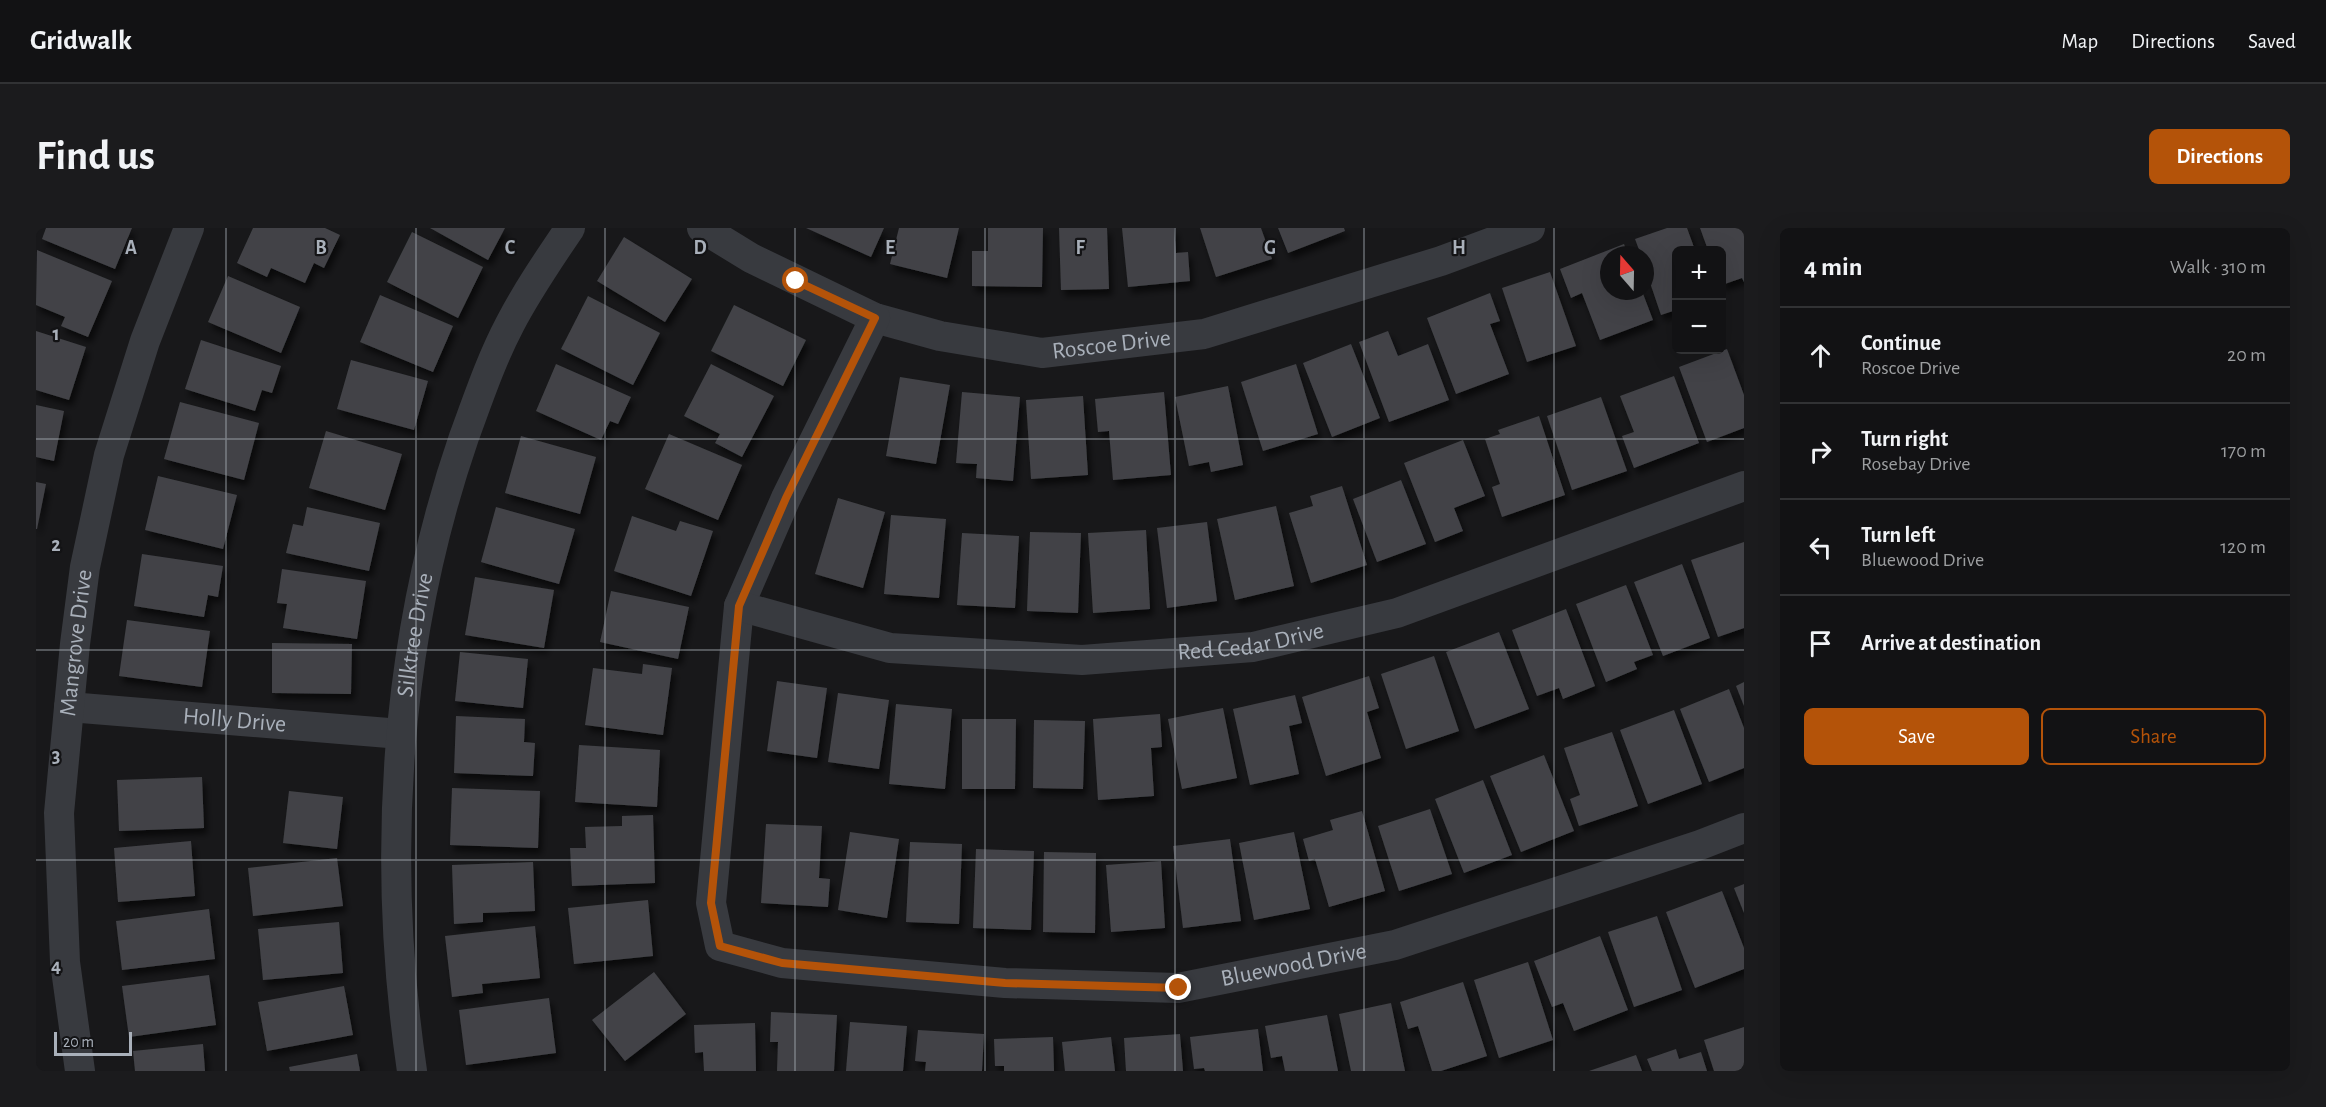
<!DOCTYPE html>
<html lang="en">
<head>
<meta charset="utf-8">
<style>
	:root { --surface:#121214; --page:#1b1b1d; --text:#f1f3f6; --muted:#9c9ea0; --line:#313234; --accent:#b45309 }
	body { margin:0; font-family:"Alegreya Sans",sans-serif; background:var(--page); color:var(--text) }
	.controls { position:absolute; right:18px; top:18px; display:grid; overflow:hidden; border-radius:9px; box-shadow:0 6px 24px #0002 }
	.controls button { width:54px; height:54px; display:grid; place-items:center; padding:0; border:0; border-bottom:2px solid var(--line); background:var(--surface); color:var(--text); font:30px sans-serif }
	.compass { position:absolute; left:1564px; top:18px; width:54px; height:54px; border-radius:50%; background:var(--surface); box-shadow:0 6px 24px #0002; rotate:340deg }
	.scale { position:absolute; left:18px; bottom:15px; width:78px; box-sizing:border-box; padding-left:6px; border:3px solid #a9b0ba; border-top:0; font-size:16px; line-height:21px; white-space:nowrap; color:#a9b0ba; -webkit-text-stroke:4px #131315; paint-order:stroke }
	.stop { position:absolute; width:18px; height:18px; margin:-14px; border:4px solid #b45309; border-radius:50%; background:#fff }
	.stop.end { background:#b45309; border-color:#fff; box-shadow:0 2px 6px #0008 }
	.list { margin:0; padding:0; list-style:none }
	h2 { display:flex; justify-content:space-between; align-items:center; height:78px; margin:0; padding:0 24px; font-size:26px }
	h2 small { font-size:20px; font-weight:400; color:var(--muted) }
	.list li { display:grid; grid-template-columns:39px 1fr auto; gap:18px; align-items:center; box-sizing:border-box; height:96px; padding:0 24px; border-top:2px solid var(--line) }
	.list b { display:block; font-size:22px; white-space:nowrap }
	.list p { margin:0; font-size:20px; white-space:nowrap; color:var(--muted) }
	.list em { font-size:20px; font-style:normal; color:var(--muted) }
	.actions { display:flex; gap:12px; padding:18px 24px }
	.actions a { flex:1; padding:14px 0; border:2px solid var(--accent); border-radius:9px; text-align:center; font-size:21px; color:var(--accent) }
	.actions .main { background:var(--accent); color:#fff }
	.icon { flex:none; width:33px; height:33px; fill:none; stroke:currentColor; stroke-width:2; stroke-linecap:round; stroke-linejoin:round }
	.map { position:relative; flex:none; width:1708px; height:843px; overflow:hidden; border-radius:9px }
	header { display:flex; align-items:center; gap:36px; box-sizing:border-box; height:84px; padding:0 30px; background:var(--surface); border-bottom:2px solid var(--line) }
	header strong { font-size:28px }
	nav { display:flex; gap:33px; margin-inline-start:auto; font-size:21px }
	.intro { display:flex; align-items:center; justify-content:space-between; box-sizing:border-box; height:144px; padding:0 36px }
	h1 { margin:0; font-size:42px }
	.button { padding:15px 27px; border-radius:9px; background:var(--accent); color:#fff; font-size:21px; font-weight:700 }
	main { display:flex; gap:36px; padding:0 36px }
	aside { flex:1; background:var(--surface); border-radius:9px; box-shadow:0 6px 24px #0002 }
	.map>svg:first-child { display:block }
</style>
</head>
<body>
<header>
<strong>Gridwalk</strong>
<nav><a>Map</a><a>Directions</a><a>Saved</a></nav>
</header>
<div class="intro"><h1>Find us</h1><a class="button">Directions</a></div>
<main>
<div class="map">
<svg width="1708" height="843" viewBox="0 0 1708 843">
	<defs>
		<filter id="shadow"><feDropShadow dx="3.5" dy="6" stdDeviation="3" flood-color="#0009"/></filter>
	</defs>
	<rect width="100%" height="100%" fill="#18181a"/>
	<g fill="#424347" filter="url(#shadow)">
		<path d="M10,0H96L79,41L6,11Z"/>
		<path d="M217,0H289L304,7L288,40L278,35L269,55L235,40L231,49L201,35Z"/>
		<path d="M394,0H469L452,32Z"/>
		<path d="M770,0H848L835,29Z"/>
		<path d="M863,0H923L911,50L854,36Z"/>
		<path d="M952,0H1007L1006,59L936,58V23H952Z"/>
		<path d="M1023,0H1071L1073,61L1025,62Z"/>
		<path d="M1086,0H1138L1140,25L1152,24L1154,53L1092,59Z"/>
		<path d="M1164,0H1225L1236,31L1180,49Z"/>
		<path d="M1242,0H1308L1309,3L1252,25Z"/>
		<path d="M1631,0H1651L1659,22H1640V82L1625,87L1609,40V27H1605L1599,11Z"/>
		<path d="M1664,0H1708V54L1706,50L1686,57V22H1672Z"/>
		<path d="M376,4L447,39L422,90L351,54Z"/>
		<path d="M588,9L656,51L629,94L561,53Z"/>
		<path d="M1588,16L1592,27H1573V63H1606L1617,92L1564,112L1546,65L1535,70L1524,41Z"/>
		<path d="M1,22L76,53L52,109L25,98L29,89L0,77Z"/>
		<path d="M1514,44L1540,118L1491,134L1466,60Z"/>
		<path d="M192,48L264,79L245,125L172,94Z"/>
		<path d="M1454,65L1464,93L1454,96L1473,146L1420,166L1391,90Z"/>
		<path d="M344,67L417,98L397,144L324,114Z"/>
		<path d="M552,68L624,105L597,157L525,121Z"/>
		<path d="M698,77L770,112L747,158L675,123Z"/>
		<path d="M0,103L50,119L33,172L0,162Z"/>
		<path d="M1352,103L1362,128L1392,116L1413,172L1353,194L1323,114Z"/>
		<path d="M165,112L245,138L236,165L226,162L219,183L149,161Z"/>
		<path d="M1315,116L1344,190L1296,209L1267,135Z"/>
		<path d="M1691,121L1708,167V200L1671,214L1643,139Z"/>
		<path d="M315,132L392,153L378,202L301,181Z"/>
		<path d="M520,136L595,169L582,196L574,193L565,212L500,183Z"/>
		<path d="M675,136L738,168L706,229L679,215L684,206L648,188Z"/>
		<path d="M1260,136L1282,206L1227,223L1205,154Z"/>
		<path d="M1638,148L1663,215L1598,240L1586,208L1598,204L1584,168Z"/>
		<path d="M864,149L914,157L900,236L850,228Z"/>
		<path d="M1192,158L1207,237L1175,244L1173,234L1153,238L1139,169Z"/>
		<path d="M926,164L984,169L977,253L940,250L941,236L920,235Z"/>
		<path d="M1128,164L1135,247L1077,252L1073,203L1062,204L1059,171Z"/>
		<path d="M1047,168L1052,247L995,251L990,172Z"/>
		<path d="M1565,169L1591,243L1536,262L1511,188Z"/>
		<path d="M144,174L223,195L208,252L128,231Z"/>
		<path d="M0,177L28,183L18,233L0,229Z"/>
		<path d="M1503,188L1529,267L1466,289L1456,259L1464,256L1449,211L1464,206L1462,202Z"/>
		<path d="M290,203L366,226L349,282L273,260Z"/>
		<path d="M633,206L706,237L682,292L609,261Z"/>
		<path d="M485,208L560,229L544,286L469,265Z"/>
		<path d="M1427,212L1449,268L1418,280L1427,303L1399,314L1368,235Z"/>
		<path d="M122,248L201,267L187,321L109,302Z"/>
		<path d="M1365,252L1390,316L1341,334L1317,271Z"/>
		<path d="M0,254L10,256L1,301H0Z"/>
		<path d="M1306,258L1331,337L1275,355L1253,285L1277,278L1274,268Z"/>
		<path d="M802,270L849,284L827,360L779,346Z"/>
		<path d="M1240,278L1258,358L1199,372L1181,291Z"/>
		<path d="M271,279L344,295L333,343L250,325L257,296L267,298Z"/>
		<path d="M460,279L539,301L523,356L445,334Z"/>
		<path d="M855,287L910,291L903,370L848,366Z"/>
		<path d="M596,288L640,303L644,293L677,303L655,368L578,343Z"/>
		<path d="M1171,294L1181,373L1131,380L1121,300Z"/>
		<path d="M1110,302L1114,381L1057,385L1052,305Z"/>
		<path d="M994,304L1045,305L1042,385L991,383Z"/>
		<path d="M926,305L983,308L979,380L921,377Z"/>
		<path d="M1708,314V400L1682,409L1655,332Z"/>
		<path d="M106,326L187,338L182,369L172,367L168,389L98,378Z"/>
		<path d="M1646,336L1674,410L1627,428L1598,354Z"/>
		<path d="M246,341L330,353L321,411L247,400L251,376L241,375Z"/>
		<path d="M439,349L518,362L508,420L429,407Z"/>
		<path d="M1590,357L1617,427L1598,434L1601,441L1570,454L1540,376Z"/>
		<path d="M575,363L653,379L642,431L564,414Z"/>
		<path d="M1530,381L1559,458L1527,471L1523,460L1501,468L1476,402Z"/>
		<path d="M91,392L174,403L166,459L83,448Z"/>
		<path d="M1463,404L1493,481L1439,501L1410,424Z"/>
		<path d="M236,415L316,416L315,466L236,465Z"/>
		<path d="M424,424L492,431L487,480L419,473Z"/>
		<path d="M1398,428L1423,503L1370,521L1345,446Z"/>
		<path d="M607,436L636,440L627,507L549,497L557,440L606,446Z"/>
		<path d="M1333,448L1343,480L1331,484L1345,530L1290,548L1266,469Z"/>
		<path d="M741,453L791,460L781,530L731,523Z"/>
		<path d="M1708,454V478L1700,458Z"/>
		<path d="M1693,461L1708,500V540L1673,554L1644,481Z"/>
		<path d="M802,465L853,472L843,541L792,534Z"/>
		<path d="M1259,467L1266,495L1253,498L1263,546L1214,557L1197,481Z"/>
		<path d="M860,476L916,481L909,561L853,556Z"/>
		<path d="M1187,480L1201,550L1146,561L1132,491Z"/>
		<path d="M1638,482L1666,556L1612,576L1584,502Z"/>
		<path d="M1124,486L1126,519L1115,520L1118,568L1062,572L1057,491Z"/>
		<path d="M420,488L489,491L488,514L499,515L497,548L418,545Z"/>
		<path d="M926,491H980L979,561H926Z"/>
		<path d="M998,492L1049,493L1047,561L997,560Z"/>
		<path d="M1576,504L1602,578L1543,598L1534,571L1544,567L1528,520Z"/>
		<path d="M543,517L624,522L621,579L539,574Z"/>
		<path d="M1508,527L1538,603L1485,624L1454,548Z"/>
		<path d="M166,549L168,600L83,603L81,552Z"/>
		<path d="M1447,552L1476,627L1428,645L1399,571Z"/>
		<path d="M416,560L504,563L502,620L414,617Z"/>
		<path d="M253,563L307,569L301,621L247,615Z"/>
		<path d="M1394,581L1416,646L1363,663L1342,598Z"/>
		<path d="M1326,583L1349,663L1293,679L1279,631L1273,633L1267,611L1297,602L1294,592Z"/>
		<path d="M617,587L619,655L536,658L534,620H550L549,599L586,598V588Z"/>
		<path d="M730,596L786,598L783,650L794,651L792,679L725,675Z"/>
		<path d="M814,604L863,611L851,690L802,682Z"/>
		<path d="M1258,604L1274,681L1218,692L1203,615Z"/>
		<path d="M1194,611L1205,693L1147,700L1137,618Z"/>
		<path d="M155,613L159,668L82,674L78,620Z"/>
		<path d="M874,614L926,616L923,696L870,694Z"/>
		<path d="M940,621L998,623L995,702L937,700Z"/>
		<path d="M1008,624L1060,625L1059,705L1007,704Z"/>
		<path d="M301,630L307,678L217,688L212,640Z"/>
		<path d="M1125,633L1129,700L1075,704L1070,637Z"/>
		<path d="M497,634L499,683L447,685V694L418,696L416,637Z"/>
		<path d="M1708,656V685L1698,660Z"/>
		<path d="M1686,663L1708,720V741L1659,760L1630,684Z"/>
		<path d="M612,672L617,728L538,736L532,680Z"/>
		<path d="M173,681L179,731L86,742L80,693Z"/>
		<path d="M1621,688L1646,762L1598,779L1572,704Z"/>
		<path d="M303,694L307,745L227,752L222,701Z"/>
		<path d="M499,698L504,750L446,756L447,765L416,769L409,708Z"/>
		<path d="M1564,708L1592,782L1538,803L1527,775L1516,779L1498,733Z"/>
		<path d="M1492,734L1517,812L1463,830L1438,752Z"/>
		<path d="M618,744L650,786L589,833L556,792Z"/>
		<path d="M173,747L180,797L93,809L86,758Z"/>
		<path d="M1427,754L1451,828L1405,843H1396L1382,798L1372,801L1364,774Z"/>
		<path d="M308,758L317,807L231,823L222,774Z"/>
		<path d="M513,770L520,825L430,837L423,782Z"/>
		<path d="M1355,775L1369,843H1315L1303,786Z"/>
		<path d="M735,784L801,787L798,843H741L742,814H734Z"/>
		<path d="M1291,787L1302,843H1249L1246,828L1235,830L1229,798Z"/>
		<path d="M814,794L871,798L867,843H810Z"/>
		<path d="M719,795L720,843H668L667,824L659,825L658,797Z"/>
		<path d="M1708,799V843H1678L1668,812Z"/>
		<path d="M1222,801L1227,843H1169L1168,840L1158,841L1154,809Z"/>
		<path d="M882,802L948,806L946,843H889L890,834L879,833Z"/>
		<path d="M1144,806L1147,843H1090L1088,810Z"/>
		<path d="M1017,809L1018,843H968V838H959L958,811Z"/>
		<path d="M1075,809L1079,843H1029L1026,814Z"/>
		<path d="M167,816L169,843H99L97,823Z"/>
		<path d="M1640,821L1643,831L1665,824L1671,843H1616L1611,831Z"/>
		<path d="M321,826L324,843H254L253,839Z"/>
		<path d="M1600,827L1606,843H1553Z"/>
	</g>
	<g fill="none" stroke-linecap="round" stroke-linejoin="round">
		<g stroke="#383a3f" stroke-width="30">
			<path id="s1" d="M666,0L715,30L839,90L904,108L1006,125L1168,106L1405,33L1494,0"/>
			<path id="s2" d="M839,90L750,270L703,378L675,675L684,718L746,735L969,755L1142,760L1359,717L1664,617L1708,600"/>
			<path id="s3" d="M703,378L854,420L1046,432L1217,419L1361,385L1708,258"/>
			<path id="s4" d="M33,479L365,506"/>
			<path id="s5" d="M44,843L29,734L23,585L39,416L49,339L73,227L109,113L153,0"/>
			<path id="s6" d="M376,843C345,632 358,412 428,209C442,171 455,132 474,96C491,63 513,31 534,0"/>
		</g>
	</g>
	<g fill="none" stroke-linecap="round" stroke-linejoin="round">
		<path stroke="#b45309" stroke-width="8" d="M760,53L839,90L750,270L703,378L675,675L684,718L746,735L969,755L1143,760"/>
	</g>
	<path fill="none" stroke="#a9b0ba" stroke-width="1.5" stroke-opacity="0.55" d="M190,0V843M380,0V843M569,0V843M759,0V843M949,0V843M1139,0V843M1328,0V843M1518,0V843M0,211H1708M0,422H1708M0,632H1708"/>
	<g text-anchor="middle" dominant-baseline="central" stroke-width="4.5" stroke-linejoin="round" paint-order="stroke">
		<g font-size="24" fill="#a9b0ba" stroke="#131315">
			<text stroke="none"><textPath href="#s1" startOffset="436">Roscoe Drive</textPath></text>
			<text stroke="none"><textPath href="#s6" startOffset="438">Silktree Drive</textPath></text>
			<text stroke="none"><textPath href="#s3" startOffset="519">Red Cedar Drive</textPath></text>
			<text stroke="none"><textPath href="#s5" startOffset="430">Mangrove Drive</textPath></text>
			<text stroke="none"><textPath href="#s4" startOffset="166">Holly Drive</textPath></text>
			<text stroke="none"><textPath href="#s2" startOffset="1240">Bluewood Drive</textPath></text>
		</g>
	</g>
	<g font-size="20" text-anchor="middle" font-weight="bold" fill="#a9b0ba" stroke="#131315" stroke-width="4.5" stroke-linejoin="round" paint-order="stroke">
		<text x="95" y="26">A</text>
		<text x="285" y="26">B</text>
		<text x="474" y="26">C</text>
		<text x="664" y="26">D</text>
		<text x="854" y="26">E</text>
		<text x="1044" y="26">F</text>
		<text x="1234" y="26">G</text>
		<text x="1423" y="26">H</text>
		<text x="20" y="112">1</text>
		<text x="20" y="323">2</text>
		<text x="20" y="534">3</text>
		<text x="20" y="744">4</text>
	</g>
</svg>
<div class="controls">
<button>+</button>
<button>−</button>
</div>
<svg class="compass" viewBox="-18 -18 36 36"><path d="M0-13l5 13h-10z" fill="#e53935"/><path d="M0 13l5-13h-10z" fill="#9c9ea0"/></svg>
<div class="scale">20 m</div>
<div class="stop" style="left:760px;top:53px"></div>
<div class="stop end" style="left:1143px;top:760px"></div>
</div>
<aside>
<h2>4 min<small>Walk · 310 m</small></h2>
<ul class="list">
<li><svg class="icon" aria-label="ahead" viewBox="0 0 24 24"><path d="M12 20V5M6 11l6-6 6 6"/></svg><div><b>Continue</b><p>Roscoe Drive</p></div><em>20 m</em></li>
<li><svg class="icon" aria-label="right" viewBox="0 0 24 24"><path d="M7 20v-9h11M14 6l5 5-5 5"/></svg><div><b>Turn right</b><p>Rosebay Drive</p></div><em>170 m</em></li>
<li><svg class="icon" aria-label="left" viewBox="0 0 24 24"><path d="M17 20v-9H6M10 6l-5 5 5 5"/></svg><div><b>Turn left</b><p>Bluewood Drive</p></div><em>120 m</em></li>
<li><svg class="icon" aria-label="arrive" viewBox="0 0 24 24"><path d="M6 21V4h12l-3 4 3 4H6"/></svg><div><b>Arrive at destination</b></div></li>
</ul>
<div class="actions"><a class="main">Save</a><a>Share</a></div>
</aside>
</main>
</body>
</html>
